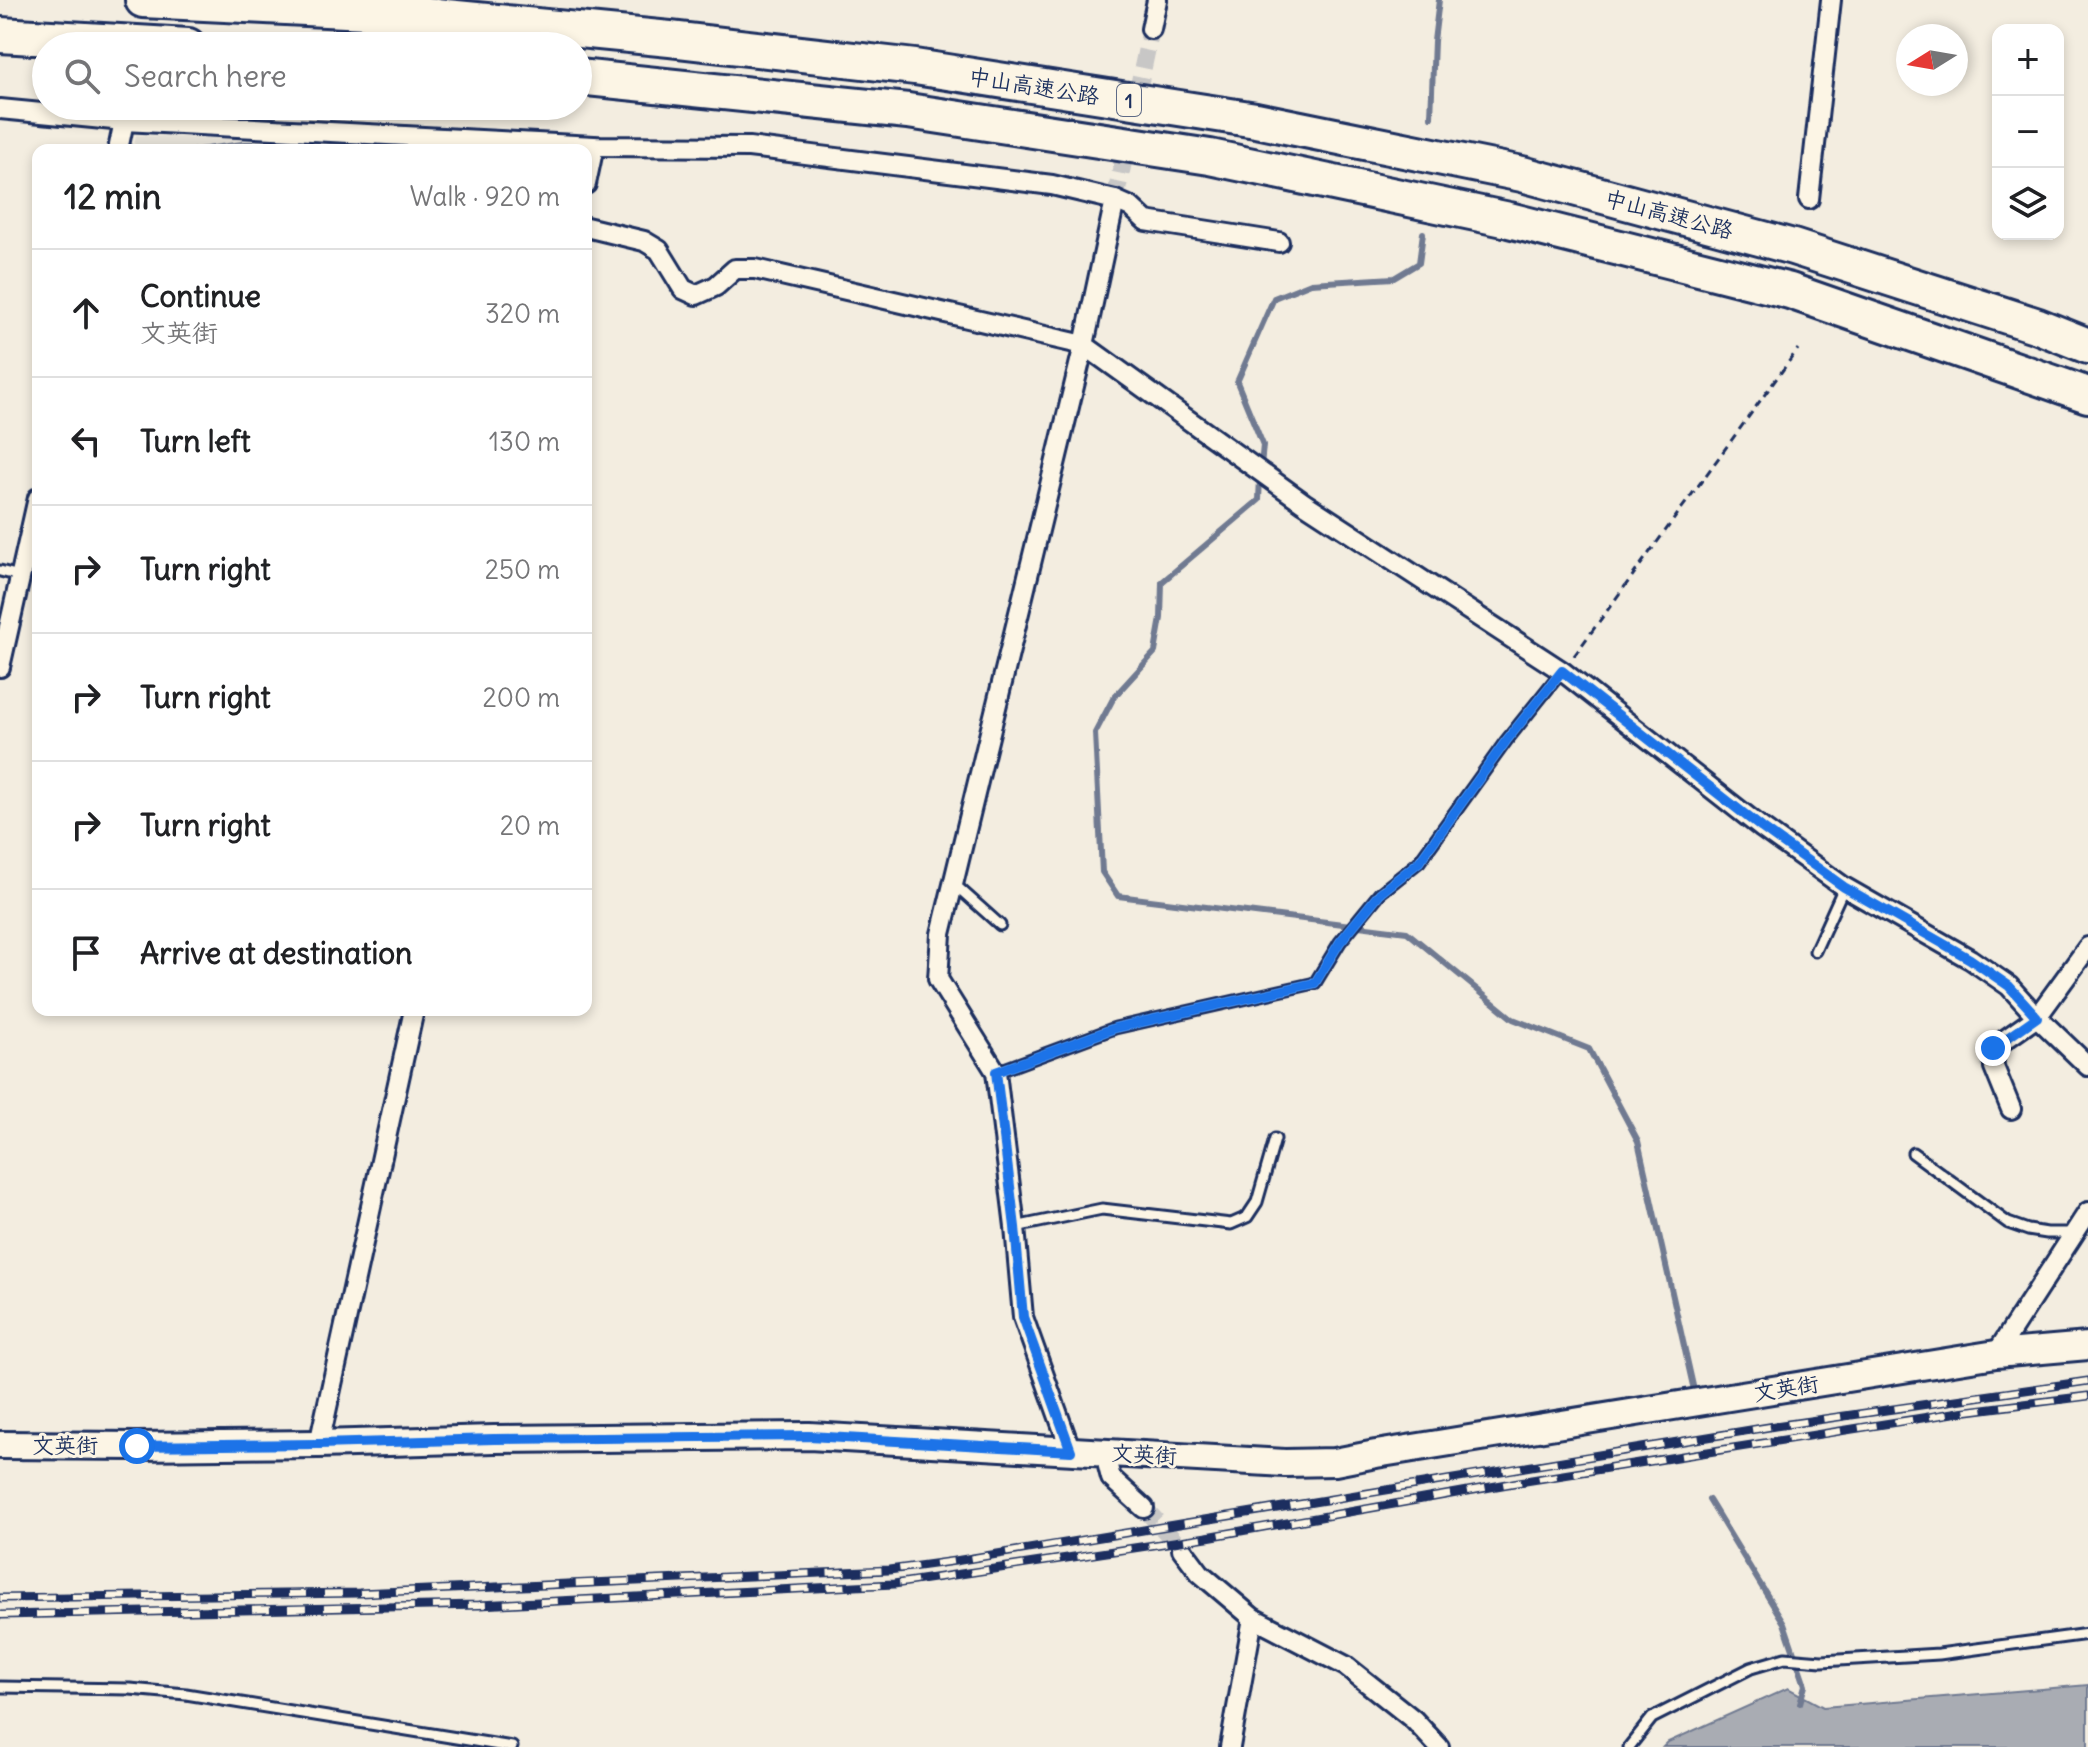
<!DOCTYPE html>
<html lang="en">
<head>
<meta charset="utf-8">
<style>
	:root { --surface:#fff; --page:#f6f6f6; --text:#202124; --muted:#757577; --line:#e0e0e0 }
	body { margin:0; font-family:Delius,"LXGW WenKai TC",sans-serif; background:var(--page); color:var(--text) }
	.controls { position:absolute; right:24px; top:24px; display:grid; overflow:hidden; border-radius:16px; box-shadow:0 4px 12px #0003 }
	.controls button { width:72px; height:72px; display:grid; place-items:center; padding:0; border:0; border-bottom:2px solid var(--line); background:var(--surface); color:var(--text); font:40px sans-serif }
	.compass { position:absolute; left:1896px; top:24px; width:72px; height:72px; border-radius:50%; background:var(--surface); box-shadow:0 4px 12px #0003; rotate:259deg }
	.stop { position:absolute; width:24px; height:24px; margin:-18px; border:6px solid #1a73e8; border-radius:50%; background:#fff }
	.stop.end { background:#1a73e8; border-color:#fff; box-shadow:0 2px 8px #0008 }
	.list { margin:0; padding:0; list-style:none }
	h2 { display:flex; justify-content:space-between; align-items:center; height:104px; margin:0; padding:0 32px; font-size:34px }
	h2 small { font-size:26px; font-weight:400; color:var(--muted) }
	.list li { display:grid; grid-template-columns:52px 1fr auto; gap:24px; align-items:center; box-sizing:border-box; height:128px; padding:0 32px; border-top:2px solid var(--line) }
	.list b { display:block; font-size:30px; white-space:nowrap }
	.list p { margin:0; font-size:26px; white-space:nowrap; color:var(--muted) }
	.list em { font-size:26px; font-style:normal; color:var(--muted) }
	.icon { flex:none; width:44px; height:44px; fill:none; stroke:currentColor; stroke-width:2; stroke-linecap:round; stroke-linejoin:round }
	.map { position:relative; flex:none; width:2088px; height:1747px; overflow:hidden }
	.search { position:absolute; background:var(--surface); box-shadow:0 4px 12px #0003; left:32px; top:32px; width:560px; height:88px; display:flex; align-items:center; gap:20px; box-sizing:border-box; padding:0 28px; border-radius:44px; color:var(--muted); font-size:30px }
	.panel { position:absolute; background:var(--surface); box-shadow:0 4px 12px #0003; left:32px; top:144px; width:560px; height:872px; border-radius:16px }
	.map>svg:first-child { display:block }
</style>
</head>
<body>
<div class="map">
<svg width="2088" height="1747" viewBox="0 0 2088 1747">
	<rect width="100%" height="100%" fill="#f3ede0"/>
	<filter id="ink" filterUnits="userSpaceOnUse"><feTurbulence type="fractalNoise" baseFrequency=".0125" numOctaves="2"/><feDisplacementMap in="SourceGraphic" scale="16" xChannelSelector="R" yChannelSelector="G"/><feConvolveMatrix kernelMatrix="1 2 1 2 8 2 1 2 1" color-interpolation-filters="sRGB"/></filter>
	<g filter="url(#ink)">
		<path fill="#e3dfd6" d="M136,135L453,148L461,150H133Z"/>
		<path fill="#d3d1cc" stroke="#778095" stroke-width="2" d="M242,142H275L288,150H184Z"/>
		<path fill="#a9acb3" stroke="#707a91" stroke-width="2" d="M2088,1685V1747H1663L1668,1742L1788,1688L1823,1707Z"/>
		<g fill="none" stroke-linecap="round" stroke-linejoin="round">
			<g stroke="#707a91" stroke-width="6">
				<path d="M1431,117L1434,41L1439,0"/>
				<path d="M1261,466L1263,445L1237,382L1274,298L1311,283L1394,278L1419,263L1423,233"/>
				<path d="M1260,477L1259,500L1162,582L1161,618L1155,652L1114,697L1095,733L1102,872L1118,896L1407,932L1513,1019L1589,1049L1638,1141L1693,1386"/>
				<path d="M1709,1500L1784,1623L1805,1685L1800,1703"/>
			</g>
			<g stroke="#c8c7c6" stroke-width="18" stroke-dasharray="18 9" stroke-linecap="butt">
				<path d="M1115,200L1151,29"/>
				<path d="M1144,1508L1182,1549"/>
			</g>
			<g stroke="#1b2f5e" stroke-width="15">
				<g id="lane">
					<path d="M0,571L20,576"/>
					<path d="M953,883L1000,925"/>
					<path d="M1815,951L1844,887"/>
					<path d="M996,1072L1115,1028L1315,983L1340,942L1380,893L1419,862L1506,741L1562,671"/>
					<path d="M1913,1153L2008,1223L2028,1230L2047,1233H2073"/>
					<path d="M1015,1227L1102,1209L1231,1224L1247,1217L1257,1202L1275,1139"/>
					<path d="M0,1687L130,1689L186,1694L512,1747"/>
					<path d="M1629,1747L1652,1718L1751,1668L1785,1658L1822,1661L1939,1654L2088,1634"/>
				</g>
			</g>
			<g stroke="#1b2f5e" stroke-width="24">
				<g id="street">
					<path d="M1151,29L1157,0"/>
					<path d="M0,109L124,121L594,146L749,147L1052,185L1115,200L1131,207L1146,221L1279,242"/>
					<path d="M118,150L124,121"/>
					<path d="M586,184L594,146"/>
					<path d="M1809,199L1831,0"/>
					<path d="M586,227L644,241L659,250L683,289L696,295L716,286L735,269H755L1084,345L1304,503L1562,671L1762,828L1844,887L1970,959L2009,986L2037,1017L2088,1066"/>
					<path d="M0,667L38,498"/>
					<path d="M2011,1109L1994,1067L1993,1048L2037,1017L2088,947"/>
					<path d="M1996,1354L2088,1212"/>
					<path d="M319,1444L414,1010"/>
					<path d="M1071,1451L1023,1317L1015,1227L996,1072L938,979L941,934L1084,345L1115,200"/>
					<path d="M1104,1451L1111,1478L1144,1508"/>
					<path d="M1182,1549L1200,1573L1253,1618L1346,1666L1414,1720L1439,1747"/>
					<path d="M1230,1747L1253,1618"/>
				</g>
			</g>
			<g stroke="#1b2f5e" stroke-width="32">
				<path id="secondary" d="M0,1445L137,1446L319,1444L494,1439L809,1436L1285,1463L1335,1462L1376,1454L1996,1354L2088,1346"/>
			</g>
			<g stroke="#1b2f5e" stroke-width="40">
				<g id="highway">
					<path d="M143,0L405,13L670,39L915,67L1256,120L1522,174L1793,247L2038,326L2088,346"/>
					<path d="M0,35L188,46"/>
					<path d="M578,77L908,111L1210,157L1509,220L1790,291L2088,395"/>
				</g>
			</g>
			<path stroke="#1b2f5e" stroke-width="3" stroke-dasharray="8 6" stroke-linecap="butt" d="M1574,656L1798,349"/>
			<use href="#lane" stroke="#fcf5e5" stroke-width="9"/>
			<use href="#street" stroke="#fcf5e5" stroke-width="18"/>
			<use href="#secondary" stroke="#fcf5e5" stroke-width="26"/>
			<use href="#highway" stroke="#fcf5e5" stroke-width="34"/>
			<g stroke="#1b2f5e" stroke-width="9">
				<g id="rail">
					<path d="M0,1598L359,1593L889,1570L955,1561L1775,1426L2088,1381"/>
					<path d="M0,1615L479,1605L894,1584L1207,1537L1519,1482L1960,1412L2088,1396"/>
				</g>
			</g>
			<use href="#rail" stroke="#fcf5e5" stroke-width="6" stroke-dasharray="18" stroke-linecap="butt"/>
		</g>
	</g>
	<g fill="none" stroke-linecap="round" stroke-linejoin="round" filter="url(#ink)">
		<path stroke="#1a73e8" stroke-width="10" d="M137,1446L319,1444L494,1439L809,1436L1071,1451L1023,1317L1015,1227L996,1072L1115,1028L1315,983L1340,942L1380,893L1419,862L1506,741L1562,671L1762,828L1844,887L1970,959L2009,986L2037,1017L1993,1048"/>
	</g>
	<g text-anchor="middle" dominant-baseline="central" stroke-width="6" stroke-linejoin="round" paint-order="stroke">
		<rect fill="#fcf5e5" stroke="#5e6a86" stroke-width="2" x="1117" y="84" width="24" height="32" rx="6"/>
		<g font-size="20" font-weight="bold" fill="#1b2f5e">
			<text x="1129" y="100">1</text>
		</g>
		<g font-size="22" fill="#1b2f5e" stroke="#fcf5e5">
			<text transform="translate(1034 86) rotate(9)">中山高速公路</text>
			<text transform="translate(1669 214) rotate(15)">中山高速公路</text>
			<text transform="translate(1786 1388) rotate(-9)">文英街</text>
			<text x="65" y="1445">文英街</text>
			<text transform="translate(1144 1454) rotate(3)">文英街</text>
		</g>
	</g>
</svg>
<div class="controls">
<button>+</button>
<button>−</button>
<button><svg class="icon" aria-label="layers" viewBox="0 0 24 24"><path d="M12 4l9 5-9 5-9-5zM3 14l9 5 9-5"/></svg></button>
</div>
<svg class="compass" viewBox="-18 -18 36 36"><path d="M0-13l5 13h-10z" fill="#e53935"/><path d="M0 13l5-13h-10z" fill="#757577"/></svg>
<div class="stop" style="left:137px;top:1446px"></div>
<div class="stop end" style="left:1993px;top:1048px"></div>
<div class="search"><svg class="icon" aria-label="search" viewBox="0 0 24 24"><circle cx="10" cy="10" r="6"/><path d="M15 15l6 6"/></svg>Search here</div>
<section class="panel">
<h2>12 min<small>Walk · 920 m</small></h2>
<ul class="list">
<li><svg class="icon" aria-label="ahead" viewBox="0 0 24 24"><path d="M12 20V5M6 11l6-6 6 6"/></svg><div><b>Continue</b><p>文英街</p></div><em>320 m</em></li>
<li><svg class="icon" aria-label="left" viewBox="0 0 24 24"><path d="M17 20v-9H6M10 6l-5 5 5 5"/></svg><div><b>Turn left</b></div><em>130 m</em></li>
<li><svg class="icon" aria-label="right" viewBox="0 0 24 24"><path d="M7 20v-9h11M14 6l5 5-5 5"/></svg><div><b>Turn right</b></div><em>250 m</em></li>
<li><svg class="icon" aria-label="right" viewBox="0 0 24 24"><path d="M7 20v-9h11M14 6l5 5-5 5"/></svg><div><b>Turn right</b></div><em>200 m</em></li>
<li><svg class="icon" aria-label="right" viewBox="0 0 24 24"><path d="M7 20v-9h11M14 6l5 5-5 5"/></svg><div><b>Turn right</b></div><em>20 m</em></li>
<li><svg class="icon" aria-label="arrive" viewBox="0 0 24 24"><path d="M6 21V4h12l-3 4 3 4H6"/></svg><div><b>Arrive at destination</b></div></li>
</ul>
</section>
</div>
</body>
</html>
